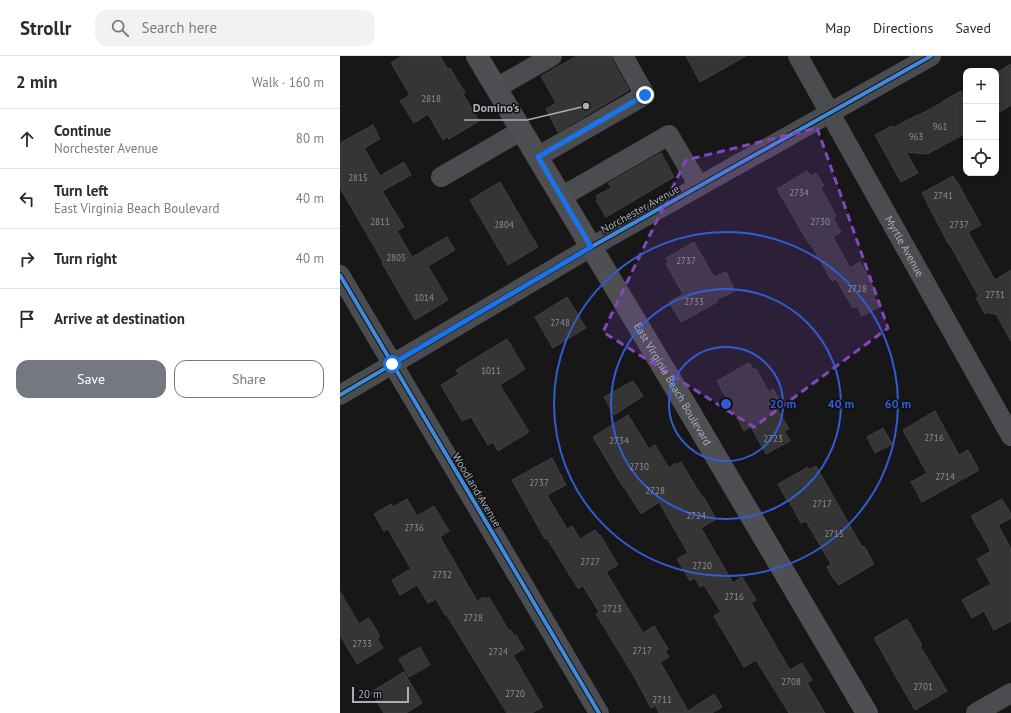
<!DOCTYPE html>
<html lang="en">
<head>
<meta charset="utf-8">
<style>
	:root { --surface:#fff; --page:#f2f2f3; --text:#2b2b33; --muted:#7c7c81; --line:#e1e1e2; --accent:#757880 }
	body { margin:0; font-family:"PT Sans",sans-serif; background:var(--page); color:var(--text) }
	.controls { position:absolute; right:12px; top:12px; display:grid; overflow:hidden; border-radius:8px; box-shadow:0 2px 6px #0003 }
	.controls button { width:36px; height:36px; display:grid; place-items:center; padding:0; border:0; border-bottom:1px solid var(--line); background:var(--surface); color:var(--text); font:20px sans-serif }
	.scale { position:absolute; left:12px; bottom:10px; width:57px; box-sizing:border-box; padding-left:4px; border:2px solid #a8adb8; border-top:0; font-size:11px; line-height:14px; white-space:nowrap; color:#a8adb8; -webkit-text-stroke:3px #111113; paint-order:stroke }
	.stop { position:absolute; width:12px; height:12px; margin:-9px; border:3px solid #1a73e8; border-radius:50%; background:#fff }
	.stop.end { background:#1a73e8; border-color:#fff; box-shadow:0 1px 4px #0008 }
	.list { margin:0; padding:0; list-style:none }
	h2 { display:flex; justify-content:space-between; align-items:center; height:52px; margin:0; padding:0 16px; font-size:17px }
	h2 small { font-size:13px; font-weight:400; color:var(--muted) }
	.list li { display:grid; grid-template-columns:26px 1fr auto; gap:12px; align-items:center; box-sizing:border-box; height:60px; padding:0 16px; border-top:1px solid var(--line) }
	.list b { display:block; font-size:15px; white-space:nowrap }
	.list p { margin:0; font-size:13px; white-space:nowrap; color:var(--muted) }
	.list em { font-size:13px; font-style:normal; color:var(--muted) }
	.actions { display:flex; gap:8px; padding:12px 16px }
	.actions a { flex:1; padding:9px 0; border:1px solid var(--accent); border-radius:12px; text-align:center; font-size:14px; color:var(--accent) }
	.actions .main { background:var(--accent); color:#fff }
	.icon { flex:none; width:22px; height:22px; fill:none; stroke:currentColor; stroke-width:2; stroke-linecap:round; stroke-linejoin:round }
	.map { position:relative; flex:none; width:671px; height:657px; overflow:hidden }
	header { display:flex; align-items:center; gap:24px; box-sizing:border-box; height:56px; padding:0 20px; background:var(--surface); border-bottom:1px solid var(--line) }
	header strong { font-size:19px }
	nav { display:flex; gap:22px; margin-inline-start:auto; font-size:14px }
	.search { width:280px; height:36px; background:var(--page); display:flex; align-items:center; gap:10px; box-sizing:border-box; padding:0 14px; border-radius:12px; color:var(--muted); font-size:15px }
	main { display:flex }
	aside { flex:1; background:var(--surface) }
	.map>svg:first-child { display:block }
</style>
</head>
<body>
<header>
<strong>Strollr</strong>
<div class="search"><svg class="icon" aria-label="search" viewBox="0 0 24 24"><circle cx="10" cy="10" r="6"/><path d="M15 15l6 6"/></svg>Search here</div>
<nav><a>Map</a><a>Directions</a><a>Saved</a></nav>
</header>
<main>
<aside>
<h2>2 min<small>Walk · 160 m</small></h2>
<ul class="list">
<li><svg class="icon" aria-label="ahead" viewBox="0 0 24 24"><path d="M12 20V5M6 11l6-6 6 6"/></svg><div><b>Continue</b><p>Norchester Avenue</p></div><em>80 m</em></li>
<li><svg class="icon" aria-label="left" viewBox="0 0 24 24"><path d="M17 20v-9H6M10 6l-5 5 5 5"/></svg><div><b>Turn left</b><p>East Virginia Beach Boulevard</p></div><em>40 m</em></li>
<li><svg class="icon" aria-label="right" viewBox="0 0 24 24"><path d="M7 20v-9h11M14 6l5 5-5 5"/></svg><div><b>Turn right</b></div><em>40 m</em></li>
<li><svg class="icon" aria-label="arrive" viewBox="0 0 24 24"><path d="M6 21V4h12l-3 4 3 4H6"/></svg><div><b>Arrive at destination</b></div></li>
</ul>
<div class="actions"><a class="main">Save</a><a>Share</a></div>
</aside>
<div class="map">
<svg width="671" height="657" viewBox="0 0 671 657">
	<rect width="100%" height="100%" fill="#171717"/>
	<g fill="#353536" stroke="#3f4043">
		<path d="M62,0H100L107,12L109,13L110,12L125,37L123,38L139,65L109,83L107,81L103,84L88,58L74,67L60,45L70,39L51,7Z"/>
		<path d="M237,0H272L273,6L289,34L218,76L206,53L216,47L201,20Z"/>
		<path d="M346,0H406L360,26Z"/>
		<path d="M671,8V49L656,58V17Z"/>
		<path d="M621,35L626,45V77L587,98L566,96L578,117L561,126L535,79L552,70L553,72L577,59V60L603,46V45Z"/>
		<path d="M33,69L40,83L24,92L40,120L64,106L71,119L42,135L64,171L57,175L72,201L107,181L115,194L88,210L108,244L75,264L42,207L43,206L0,132V87Z"/>
		<path d="M321,97L334,121L266,161L256,144L258,143L256,140L271,132L268,127Z"/>
		<path d="M467,115L470,120L476,117L484,130L481,132L496,160L493,162L501,176L493,181L510,212L520,206L537,238L534,241L539,251L522,260L517,250L513,252L496,223L492,225L470,187L469,188L437,133Z"/>
		<path d="M613,120L615,124H616L641,169L628,176L655,224L671,214V285L656,258L654,259L653,257L651,258L649,256L645,258L636,242L639,241L609,187H608L582,137Z"/>
		<path d="M160,126L198,191L168,209L130,144Z"/>
		<path d="M354,186L374,221L386,216L395,235L376,244L377,246L341,266L329,246L343,238L326,208L328,206L326,202Z"/>
		<path d="M227,241L246,272L213,292L195,261Z"/>
		<path d="M167,283L185,313L160,329L189,376L158,395L153,386L148,389L131,361L122,365L101,329L119,318L116,314Z"/>
		<path d="M408,307V308H410L414,314L416,313L429,336L433,333L444,351L438,354L449,373L444,375L450,385L426,398L411,371L404,375L377,325Z"/>
		<path d="M293,325L303,340L274,359L264,341Z"/>
		<path d="M595,355L619,399L628,394L639,414L582,446L571,426L587,417L563,374Z"/>
		<path d="M288,359L309,393L315,389L329,412L336,407L337,409L341,406L362,441L363,440L376,463L361,472L393,527L402,521L416,544L411,547L450,614L462,607L472,624L467,627L485,657H449L416,604L404,611L374,560L381,556L364,529L360,531L355,522L350,525L337,503L348,497L319,446L301,458L284,431H283L253,381Z"/>
		<path d="M543,372L552,388L535,397L527,381Z"/>
		<path d="M212,402L226,429L207,439L227,473L232,470L240,483L255,474L258,479H260L278,509L266,516L303,577L314,570L328,593L325,595L329,601L320,606L348,655L374,638L382,651L372,657H319L316,650L311,652L295,622L256,558L259,556L243,530L238,533L207,482L205,483L172,424Z"/>
		<path d="M476,410L522,491L524,490L534,508L499,529L492,521L487,511L491,508L466,465L461,467L449,445L448,446L438,428L468,411L469,414Z"/>
		<path d="M67,443L77,460L94,450L109,475L100,481L137,545L144,541L145,543L149,541L169,575L171,574L174,580L176,579L184,593L173,599L203,651L192,657H167L106,558L105,559L96,543L88,547L77,529L60,539L52,524L71,513L48,473L44,475L34,458L51,448L53,451Z"/>
		<path d="M662,443L671,458V462L658,469L671,493V565L654,574L644,555L632,562L622,544L651,528L637,503L651,495L631,460Z"/>
		<path d="M0,535L19,568L29,562L40,580L37,582L43,592L17,608L0,579Z"/>
		<path d="M567,563L582,589L580,590L607,635L575,654L559,626L534,582Z"/>
		<path d="M80,591L90,609L69,621L59,603Z"/>
		<path d="M64,616L82,647L66,657H44L31,636Z"/>
	</g>
	<g fill="none" stroke-linecap="round" stroke-linejoin="round">
		<g stroke="#4b4c50" stroke-width="20">
			<path id="s1" d="M458,0L671,380"/>
			<path d="M156,32L212,0"/>
			<path d="M197,101L305,39L283,0"/>
			<path d="M101,121L182,74"/>
			<path d="M221,141L329,79L359,130"/>
			<path d="M0,219L259,657"/>
			<path d="M0,339L251,191L591,0"/>
			<path d="M636,657L671,637"/>
		</g>
		<path stroke="#4d4f52" stroke-width="22" id="s2" d="M137,0L348,353L527,657"/>
		<g stroke="#111113" stroke-width="6">
			<g id="cycleway">
				<path d="M0,219L259,657"/>
				<path d="M0,339L251,191L591,0"/>
			</g>
		</g>
		<use href="#cycleway" stroke="#408adc" stroke-width="4"/>
	</g>
	<g fill="none" stroke-linecap="round" stroke-linejoin="round">
		<path stroke="#1a73e8" stroke-width="5" d="M52,308L251,191L198,101L305,39"/>
	</g>
	<path fill="#8446be" fill-opacity="0.2" stroke="#8446be" stroke-width="3" stroke-dasharray="8 5" stroke-linejoin="round" d="M477,72L548,272L414,371L263,276L346,104Z"/>
	<g fill="none" stroke="#325cd3" stroke-width="2">
		<circle cx="386" cy="348" r="57"/>
		<circle cx="386" cy="348" r="115"/>
		<circle cx="386" cy="348" r="172"/>
	</g>
	<g text-anchor="middle" dominant-baseline="central" stroke-width="3" stroke-linejoin="round" paint-order="stroke">
		<g font-size="9" fill="#8b8f98">
			<text x="91" y="42">2818</text>
			<text x="600" y="70">961</text>
			<text x="576" y="80">963</text>
			<text x="18" y="121">2815</text>
			<text x="459" y="136">2734</text>
			<text x="603" y="139">2741</text>
			<text x="40" y="165">2811</text>
			<text x="480" y="165">2730</text>
			<text x="164" y="168">2804</text>
			<text x="619" y="168">2737</text>
			<text x="56" y="201">2805</text>
			<text x="346" y="204">2737</text>
			<text x="517" y="232">2728</text>
			<text x="655" y="238">2731</text>
			<text x="84" y="241">1014</text>
			<text x="354" y="245">2733</text>
			<text x="220" y="266">2748</text>
			<text x="151" y="314">1011</text>
			<text x="594" y="381">2716</text>
			<text x="433" y="382">2723</text>
			<text x="279" y="384">2734</text>
			<text x="299" y="410">2730</text>
			<text x="605" y="420">2714</text>
			<text x="199" y="426">2737</text>
			<text x="315" y="434">2728</text>
			<text x="482" y="447">2717</text>
			<text x="356" y="459">2724</text>
			<text x="74" y="471">2736</text>
			<text x="494" y="477">2715</text>
			<text x="250" y="505">2727</text>
			<text x="362" y="509">2720</text>
			<text x="102" y="518">2732</text>
			<text x="394" y="540">2716</text>
			<text x="272" y="552">2723</text>
			<text x="133" y="561">2728</text>
			<text x="22" y="587">2733</text>
			<text x="302" y="594">2717</text>
			<text x="158" y="595">2724</text>
			<text x="451" y="625">2708</text>
			<text x="583" y="630">2701</text>
			<text x="175" y="637">2720</text>
			<text x="322" y="643">2711</text>
		</g>
		<g font-size="11" fill="#a8adb8" stroke="#111113">
			<text transform="translate(300 153) rotate(-29)">Norchester Avenue</text>
			<text stroke="none"><textPath href="#s1" startOffset="218">Myrtle Avenue</textPath></text>
			<text stroke="none"><textPath href="#s2" startOffset="382">East Virginia Beach Boulevard</textPath></text>
			<text transform="translate(137 434) rotate(59)">Woodland Avenue</text>
		</g>
	</g>
	<circle cx="386" cy="348" r="6" fill="#325cd3" stroke="#111113" stroke-width="2"/>
	<g font-size="12" text-anchor="middle" font-weight="bold" fill="#325cd3" stroke="#111113" stroke-width="3" stroke-linejoin="round" paint-order="stroke">
		<text x="443" y="352">20 m</text>
		<text x="501" y="352">40 m</text>
		<text x="558" y="352">60 m</text>
	</g>
	<path fill="none" stroke="#a8adb8" stroke-width="1.5" d="M246 50L187 64H124"/>
	<circle fill="#a8adb8" stroke="#111113" stroke-width="1.5" cx="246" cy="50" r="4"/>
	<g font-size="12" text-anchor="middle" font-weight="bold" fill="#a8adb8" stroke="#111113" stroke-width="3" stroke-linejoin="round" paint-order="stroke">
		<text x="156" y="56">Domino's</text>
	</g>
</svg>
<div class="controls">
<button>+</button>
<button>−</button>
<button><svg class="icon" aria-label="locate" viewBox="0 0 24 24"><circle cx="12" cy="12" r="6"/><path d="M12 2v4M12 18v4M2 12h4M18 12h4"/></svg></button>
</div>
<div class="scale">20 m</div>
<div class="stop" style="left:52px;top:308px"></div>
<div class="stop end" style="left:305px;top:39px"></div>
</div>
</main>
</body>
</html>
